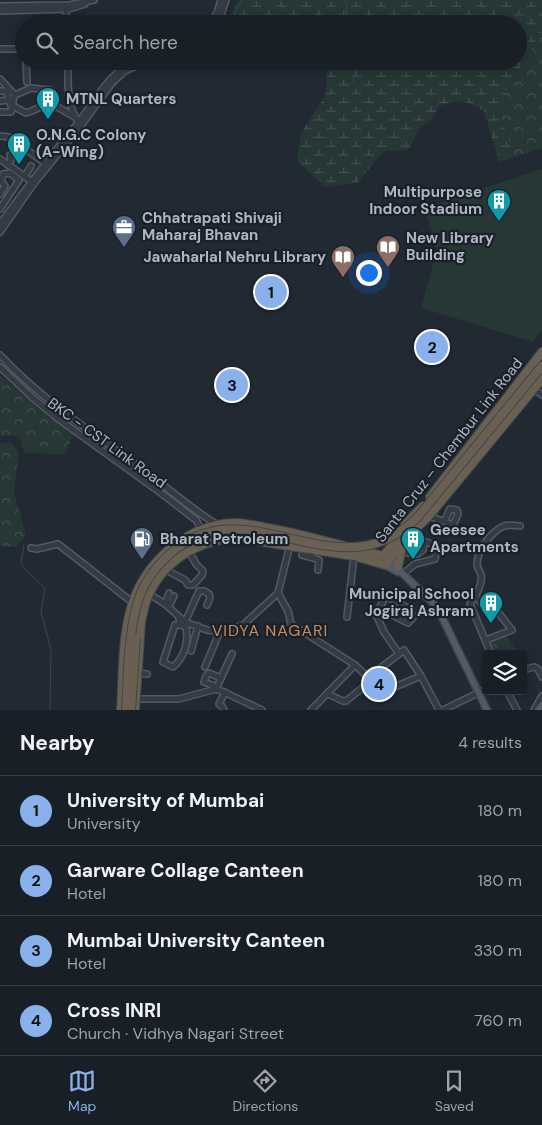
<!DOCTYPE html>
<html lang="en">
<head>
<meta charset="utf-8">
<style>
	:root { --surface:#191f26; --page:#262c32; --text:#f1f3f6; --muted:#9fa2a7; --line:#373d43; --accent:#89b1eb }
	body { margin:0; font-family:"DM Sans",sans-serif; background:var(--page); color:var(--text) }
	.controls { position:absolute; right:15px; bottom:15px; display:grid; overflow:hidden; border-radius:5px; box-shadow:0 2px 12px #0003 }
	.controls button { width:45px; height:45px; display:grid; place-items:center; padding:0; border:0; border-bottom:1px solid var(--line); background:var(--surface); color:var(--text); font:25px sans-serif }
	.you { position:absolute; left:368px; top:272px; width:18px; height:18px; margin:-12px; border:4px solid #fff; border-radius:50%; background:#1a73e8; box-shadow:0 0 0 8px #1a73e833 }
	.badge { display:grid; place-items:center; width:32px; height:32px; border-radius:50%; background:var(--accent); color:#111; font-size:16px; font-weight:700 }
	.pin { position:absolute; translate:-50% -50%; border:2px solid #fff; box-shadow:0 1px 5px #0006 }
	.list { margin:0; padding:0; list-style:none }
	h2 { display:flex; justify-content:space-between; align-items:center; height:65px; margin:0; padding:0 20px; font-size:21px }
	h2 small { font-size:16px; font-weight:400; color:var(--muted) }
	.list li { display:grid; grid-template-columns:32px 1fr auto; gap:15px; align-items:center; box-sizing:border-box; height:70px; padding:0 20px; border-top:1px solid var(--line) }
	.list b { display:block; font-size:19px; white-space:nowrap }
	.list p { margin:0; font-size:16px; white-space:nowrap; color:var(--muted) }
	.list em { font-size:16px; font-style:normal; color:var(--muted) }
	.icon { flex:none; width:28px; height:28px; fill:none; stroke:currentColor; stroke-width:2; stroke-linecap:round; stroke-linejoin:round }
	.map { position:relative; flex:none; width:542px; height:710px; overflow:hidden }
	.search { position:absolute; background:var(--surface); box-shadow:0 2px 12px #0003; left:15px; right:15px; top:15px; height:55px; display:flex; align-items:center; gap:12px; box-sizing:border-box; padding:0 18px; border-radius:28px; color:var(--muted); font-size:19px }
	.sheet { height:345px; background:var(--surface) }
	nav { display:flex; justify-content:space-around; align-items:center; box-sizing:border-box; height:70px; border-top:1px solid var(--line); background:var(--surface); font-size:14px; color:var(--muted) }
	nav a { display:grid; justify-items:center; gap:2px }
	nav .on { color:var(--accent) }
	.map>svg:first-child { display:block }
</style>
</head>
<body>
<div class="map">
<svg width="542" height="710" viewBox="0 0 542 710">
	<defs>
		<pattern id="wetland-marsh" width="20" height="14" patternUnits="userSpaceOnUse" patternTransform="scale(1.25)"><rect width="20" height="14" fill="#263736"/><path d="M1 5h8M5 5V1M11 12h8M15 12V8" fill="none" stroke="#435251"/></pattern>
		<pattern id="park-crowns" width="20" height="18" patternUnits="userSpaceOnUse" patternTransform="scale(1.25)"><rect width="20" height="18" fill="#263736"/><path d="M2 6a3 3 0 1 1 6 0M12 15a3 3 0 1 1 6 0" fill="none" stroke="#435251"/></pattern>
	</defs>
	<rect width="100%" height="100%" fill="#212933"/>
	<path fill="url(#wetland-marsh)" d="M241,0H542V31L498,105L514,157L499,162L484,111C466,100 460,99 439,106L433,118L419,129L408,150L384,151L357,183L325,187L297,161L301,133L325,96L328,61H518V24H293L285,21L268,24H226L237,3Z"/>
	<g fill="url(#park-crowns)">
		<path d="M542,31V148L514,157L498,105Z"/>
		<path d="M0,375L51,419L73,435L65,454L24,453C21,435 18,434 0,436Z"/>
		<path d="M11,442L19,453L14,492L26,535L16,547L0,546V443Z"/>
		<path d="M506,635L519,654H494L489,643Z"/>
	</g>
	<path fill="#263736" d="M542,169V329L533,342L421,308L437,249L424,208Z"/>
	<g fill="none" stroke-linecap="round" stroke-linejoin="round">
		<g stroke="#38475b" stroke-width="1">
			<path d="M343,0L347,3L345,24"/>
			<path d="M229,24L242,0"/>
			<path d="M353,82L356,61"/>
			<path d="M24,545L21,563L26,570L45,588L41,612L51,650L50,710"/>
		</g>
		<g stroke="#525962" stroke-width="8">
			<g id="minor">
				<path d="M0,6L69,5L94,0"/>
				<path d="M66,8V24"/>
				<path d="M0,11L69,9L85,4"/>
				<path d="M209,24L217,13L221,0"/>
				<path d="M215,24L221,15L226,0"/>
				<path d="M0,49H24"/>
				<path d="M26,61L27,82"/>
				<path d="M68,61C68,83 66,105 79,123"/>
				<path d="M0,79L15,95"/>
				<path d="M31,88L49,90C51,104 38,109 26,113L13,106V100L15,95Z"/>
				<path d="M0,91H7L9,100"/>
				<path d="M0,101L9,100L12,109L11,112H0"/>
				<path d="M47,101L75,117"/>
				<path d="M0,136L9,137L12,139L46,164"/>
				<path d="M0,159L31,181"/>
				<path d="M8,165L11,160L10,155"/>
				<path d="M25,176L31,166"/>
				<path d="M0,194L5,186L1,181L3,174L10,173L19,180L0,209"/>
				<path d="M0,224C25,190 50,157 77,124C96,101 107,73 136,61"/>
				<path d="M0,232L35,182L80,127L112,83L125,71L147,61"/>
				<path d="M0,355C43,401 93,433 144,470C168,488 192,510 218,525"/>
				<path d="M0,367L33,398L57,418L161,493L196,520L202,530"/>
				<path d="M534,389L542,395"/>
				<path d="M429,516C437,519 445,522 453,525L458,514L457,510L450,509L444,522"/>
				<path d="M290,545L278,593L288,611L291,624L355,665"/>
				<path d="M402,546L415,549L422,539L420,535"/>
				<path d="M31,548L37,549L58,544L132,602"/>
				<path d="M408,548L416,535"/>
				<path d="M313,550L310,557L319,560L318,570"/>
				<path d="M401,552L417,554L423,550L424,543L427,542L437,547L435,559L415,564L403,574"/>
				<path d="M302,555L310,557"/>
				<path d="M166,570L185,580L188,585H193L202,575L203,571L196,564L189,551"/>
				<path d="M149,594L165,604L185,622L207,630L223,632L243,625L278,593"/>
				<path d="M476,596L483,606L497,611L512,630L486,640"/>
				<path d="M166,602L170,604L174,596"/>
				<path d="M165,604L169,593"/>
				<path d="M374,610L384,632L399,654"/>
				<path d="M377,616L382,610L380,607L386,596L410,609L413,618L408,623L382,610"/>
				<path d="M347,617L354,556"/>
				<path d="M179,618L180,625L186,627C189,642 184,658 173,667L163,662L175,625H180"/>
				<path d="M185,622L199,591H204L209,594L210,598L207,605"/>
				<path d="M191,651L198,626"/>
				<path d="M491,654L470,604C475,597 483,584 481,575C480,571 477,568 477,564C477,550 492,531 504,526C509,524 515,526 520,526"/>
				<path d="M205,667L220,631"/>
				<path d="M523,670L534,667L538,669L542,677"/>
				<path d="M138,673L147,674"/>
				<path d="M369,677L404,650L421,676L439,710"/>
				<path d="M217,687L204,682L206,676L209,673L221,678"/>
				<path d="M216,689L232,654"/>
				<path d="M507,691L517,710"/>
				<path d="M328,694L343,701H346L372,680"/>
				<path d="M136,699H179L216,689L226,693L262,710"/>
				<path d="M224,710L222,706L219,704L225,692"/>
				<path d="M311,710L355,665L381,689H390L421,676"/>
				<path d="M443,710L486,689"/>
				<path d="M534,710L542,696"/>
			</g>
		</g>
		<g stroke="#3e444e" stroke-width="9">
			<g id="major">
				<path d="M389,559L398,566L400,571L432,602L439,611L487,710"/>
				<path d="M385,565L398,572L400,571"/>
				<path d="M538,710L542,705"/>
			</g>
		</g>
		<g stroke="#3f464f" stroke-width="10">
			<g id="highway">
				<path d="M430,497L542,352"/>
				<path d="M398,566L403,543"/>
				<path d="M121,710C123,679 122,646 129,616C134,593 145,573 161,557C181,536 210,522 239,523C250,524 262,527 273,529C310,536 346,547 383,556L401,535L405,524L423,506"/>
				<path d="M135,710L141,622C143,614 144,606 147,599C162,561 198,540 237,538L354,556L385,565L403,541L429,516L542,379"/>
			</g>
		</g>
		<use href="#minor" stroke="#343b44" stroke-width="5"/>
		<use href="#major" stroke="#525a64" stroke-width="6"/>
		<use href="#highway" stroke="#696052" stroke-width="8"/>
		<g stroke="#3f464f" stroke-width="10" stroke-linecap="butt">
			<g id="highway-bridge">
				<path d="M126,710C128,676 128,641 136,608C141,587 154,568 170,554C232,498 296,556 364,546C385,543 402,532 417,518L542,366"/>
				<path d="M131,710L136,638"/>
			</g>
		</g>
		<use href="#highway-bridge" stroke="#696052" stroke-width="8"/>
	</g>
	<defs>
		<g id="building-pin" transform="scale(1.25)"><path d="M0 17L-7.5 6A9.5 9.5 0 1 1 7.5 6Z" fill="#0f9aa8" stroke="#1a2028"/><path d="M-4-6H4V6H1V3H-1V6H-4ZM-2.5-4.3h1.7v1.8h-1.7ZM.8-4.3h1.7v1.8H.8ZM-2.5-1h1.7V.8h-1.7ZM.8-1h1.7V.8H.8Z" fill="#fff"/></g>
		<g id="office-pin" transform="scale(1.25)"><path d="M0 17L-7.5 6A9.5 9.5 0 1 1 7.5 6Z" fill="#5c6f8a" stroke="#1a2028"/><path d="M-6-3h4V-5.5h4V-3h4V5H-6ZM-1-4.5V-3h2v-1.5ZM-6 0V1H6V0Z" fill="#fff"/></g>
		<g id="library-pin" transform="scale(1.25)"><path d="M0 17L-7.5 6A9.5 9.5 0 1 1 7.5 6Z" fill="#8d6e63" stroke="#1a2028"/><path d="M-6-4Q-3-5.5-.7-3.5V5Q-3 3-6 4ZM6-4Q3-5.5 .7-3.5V5Q3 3 6 4Z" fill="#fff"/></g>
		<g id="fuel-pin" transform="scale(1.25)"><path d="M0 17L-7.5 6A9.5 9.5 0 1 1 7.5 6Z" fill="#5c6f8a" stroke="#1a2028"/><path d="M-5.5-6h7V0h2V4h1.3V-2.5L3-4.5l.8-.8L6-3V5H2.5V1h-1V6h-7ZM-4.2-4.7v3.2H.2V-4.7Z" fill="#fff"/></g>
	</defs>
	<g fill-rule="evenodd">
		<use href="#building-pin" x="48" y="99"/>
		<use href="#building-pin" x="19" y="144"/>
		<use href="#building-pin" x="499" y="201"/>
		<use href="#office-pin" x="124" y="227"/>
		<use href="#library-pin" x="388" y="247"/>
		<use href="#library-pin" x="343" y="257"/>
		<use href="#fuel-pin" x="142" y="539"/>
		<use href="#building-pin" x="413" y="539"/>
		<use href="#building-pin" x="491" y="603"/>
	</g>
	<g text-anchor="middle" dominant-baseline="central" stroke-width="4.5" stroke-linejoin="round" paint-order="stroke">
		<g font-size="15" font-weight="bold" fill="#aeb6c1" stroke="#1a2028" text-anchor="start">
			<text x="66" y="99">MTNL Quarters</text>
			<text x="36" y="135">O.N.G.C Colony<tspan x="36" dy="17">(A-Wing)</tspan></text>
			<text x="482" y="192" text-anchor="end">Multipurpose<tspan x="482" dy="17">Indoor Stadium</tspan></text>
			<text x="142" y="218">Chhatrapati Shivaji<tspan x="142" dy="17">Maharaj Bhavan</tspan></text>
			<text x="406" y="238">New Library<tspan x="406" dy="17">Building</tspan></text>
			<text x="326" y="257" text-anchor="end">Jawaharlal Nehru Library</text>
			<text x="430" y="530">Geesee<tspan x="430" dy="17">Apartments</tspan></text>
			<text x="160" y="539">Bharat Petroleum</text>
			<text x="474" y="594" text-anchor="end">Municipal School<tspan x="474" dy="17">Jogiraj Ashram</tspan></text>
		</g>
		<g font-size="15" fill="#aeb6c1" stroke="#1a2028">
			<text transform="translate(107 443) rotate(36)">BKC - CST Link Road</text>
			<text transform="translate(449 450) rotate(-52)">Santa Cruz – Chembur Link Road</text>
		</g>
		<g font-size="16" letter-spacing="1" fill="#c68c64" stroke="#1a2028">
			<text x="270" y="630">VIDYA NAGARI</text>
		</g>
	</g>
</svg>
<div class="controls">
<button><svg class="icon" aria-label="layers" viewBox="0 0 24 24"><path d="M12 4l9 5-9 5-9-5zM3 14l9 5 9-5"/></svg></button>
</div>
<div class="you"></div>
<div class="pin badge" style="left:271px;top:292px">1</div>
<div class="pin badge" style="left:432px;top:347px">2</div>
<div class="pin badge" style="left:232px;top:385px">3</div>
<div class="pin badge" style="left:379px;top:684px">4</div>
<div class="search"><svg class="icon" aria-label="search" viewBox="0 0 24 24"><circle cx="10" cy="10" r="6"/><path d="M15 15l6 6"/></svg>Search here</div>
</div>
<section class="sheet">
<h2>Nearby<small>4 results</small></h2>
<ul class="list">
<li><span class="badge">1</span><div><b>University of Mumbai</b><p>University</p></div><em>180 m</em></li>
<li><span class="badge">2</span><div><b>Garware Collage Canteen</b><p>Hotel</p></div><em>180 m</em></li>
<li><span class="badge">3</span><div><b>Mumbai University Canteen</b><p>Hotel</p></div><em>330 m</em></li>
<li><span class="badge">4</span><div><b>Cross INRI</b><p>Church · Vidhya Nagari Street</p></div><em>760 m</em></li>
</ul>
</section>
<nav>
<a class="on"><svg class="icon" aria-label="map" viewBox="0 0 24 24"><path d="M3 6l6-2 6 2 6-2v14l-6 2-6-2-6 2zM9 4v14M15 6v14"/></svg>Map</a>
<a><svg class="icon" aria-label="directions" viewBox="0 0 24 24"><path d="M12 3l9 9-9 9-9-9zM9 14v-3h6M13 9l2 2-2 2"/></svg>Directions</a>
<a><svg class="icon" aria-label="saved" viewBox="0 0 24 24"><path d="M7 4h10v16l-5-4-5 4z"/></svg>Saved</a>
</nav>
</body>
</html>
